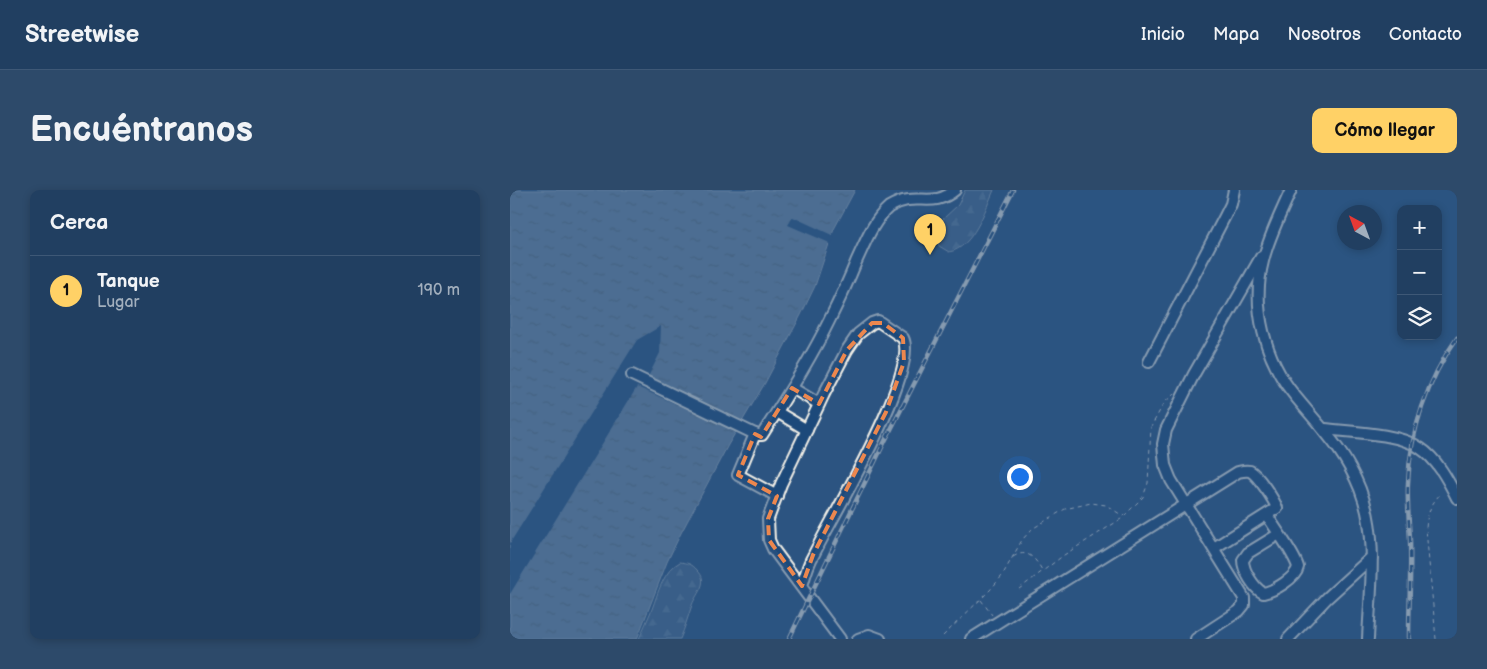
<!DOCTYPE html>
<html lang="es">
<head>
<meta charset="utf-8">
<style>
	:root { --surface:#213f61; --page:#2d4a6a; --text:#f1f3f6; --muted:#a2afbd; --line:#3e5876; --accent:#ffd166 }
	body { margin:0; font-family:"Balsamiq Sans",sans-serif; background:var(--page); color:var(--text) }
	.controls { position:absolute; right:15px; top:15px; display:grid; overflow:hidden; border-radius:10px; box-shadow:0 2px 8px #0003 }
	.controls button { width:45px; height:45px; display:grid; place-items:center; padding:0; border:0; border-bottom:1px solid var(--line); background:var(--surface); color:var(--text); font:25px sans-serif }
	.compass { position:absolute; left:827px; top:15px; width:45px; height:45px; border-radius:50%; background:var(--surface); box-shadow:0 2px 8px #0003; rotate:319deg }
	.you { position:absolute; left:509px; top:286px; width:18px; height:18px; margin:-12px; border:4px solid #fff; border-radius:50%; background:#1a73e8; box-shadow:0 0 0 8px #1a73e833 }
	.badge { display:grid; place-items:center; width:32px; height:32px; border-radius:50%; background:var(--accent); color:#111; font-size:16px; font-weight:700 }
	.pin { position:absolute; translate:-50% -41px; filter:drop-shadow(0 1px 2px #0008) }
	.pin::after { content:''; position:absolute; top:26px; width:18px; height:15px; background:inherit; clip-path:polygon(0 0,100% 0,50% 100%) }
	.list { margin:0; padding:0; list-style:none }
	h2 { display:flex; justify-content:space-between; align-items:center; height:65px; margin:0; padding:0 20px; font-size:21px }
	h2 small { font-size:16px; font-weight:400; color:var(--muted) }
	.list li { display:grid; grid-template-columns:32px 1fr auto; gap:15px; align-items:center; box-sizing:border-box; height:70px; padding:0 20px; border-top:1px solid var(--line) }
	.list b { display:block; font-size:19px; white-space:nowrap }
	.list p { margin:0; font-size:16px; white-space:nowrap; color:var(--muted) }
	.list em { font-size:16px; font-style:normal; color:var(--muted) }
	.icon { flex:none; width:28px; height:28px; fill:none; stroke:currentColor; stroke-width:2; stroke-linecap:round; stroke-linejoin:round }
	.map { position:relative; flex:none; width:947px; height:449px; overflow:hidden; border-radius:10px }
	header { display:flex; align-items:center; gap:30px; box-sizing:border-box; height:70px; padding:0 25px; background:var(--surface); border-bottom:1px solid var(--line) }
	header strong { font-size:24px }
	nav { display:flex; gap:28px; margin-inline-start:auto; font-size:18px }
	.intro { display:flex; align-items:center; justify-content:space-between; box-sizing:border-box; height:120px; padding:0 30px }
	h1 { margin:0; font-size:35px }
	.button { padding:12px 22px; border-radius:10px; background:var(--accent); color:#111; font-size:18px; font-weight:700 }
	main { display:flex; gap:30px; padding:0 30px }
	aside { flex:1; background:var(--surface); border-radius:10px; box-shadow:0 2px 8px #0003 }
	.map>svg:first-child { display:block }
</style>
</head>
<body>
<header>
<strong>Streetwise</strong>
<nav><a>Inicio</a><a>Mapa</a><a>Nosotros</a><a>Contacto</a></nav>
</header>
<div class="intro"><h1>Encuéntranos</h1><a class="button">Cómo llegar</a></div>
<main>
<aside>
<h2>Cerca<small></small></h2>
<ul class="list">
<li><span class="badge">1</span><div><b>Tanque</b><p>Lugar</p></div><em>190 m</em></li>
</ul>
</aside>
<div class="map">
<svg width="947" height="449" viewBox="0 0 947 449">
	<defs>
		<pattern id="forest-firs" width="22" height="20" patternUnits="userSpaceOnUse" patternTransform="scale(1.25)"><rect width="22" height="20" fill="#496b90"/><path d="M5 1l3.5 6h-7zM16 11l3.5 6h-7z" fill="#6481a0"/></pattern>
		<pattern id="water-ripples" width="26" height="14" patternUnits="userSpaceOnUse" patternTransform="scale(1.25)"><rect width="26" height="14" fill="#738ca6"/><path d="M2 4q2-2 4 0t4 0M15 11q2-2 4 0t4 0" fill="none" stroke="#647484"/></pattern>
	</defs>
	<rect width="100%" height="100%" fill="#2c5481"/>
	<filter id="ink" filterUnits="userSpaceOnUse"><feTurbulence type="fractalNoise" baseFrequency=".02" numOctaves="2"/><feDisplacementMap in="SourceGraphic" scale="10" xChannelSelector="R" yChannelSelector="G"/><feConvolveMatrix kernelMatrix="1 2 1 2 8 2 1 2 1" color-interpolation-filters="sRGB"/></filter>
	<g filter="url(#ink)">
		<g fill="url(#forest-firs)" stroke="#9eaebc">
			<path d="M455,0H484C475,20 463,58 439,62L429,56L428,52L430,34L434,28L448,15Z"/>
			<path d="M170,372C178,373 182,374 187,380C200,392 187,402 182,415C178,426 175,438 170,449H129C133,439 138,429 142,419C148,403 153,381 170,372Z"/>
		</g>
		<path fill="url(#water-ripples)" stroke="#a7b4c0" d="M0,0H345L324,39L305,96L291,125L255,193L218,255L171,343L157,372L127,449H0Z"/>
		<g fill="#2c5481">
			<path d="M283,27L324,46L322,54L278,35Z"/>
			<path d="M151,136L150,163L138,187L235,232L229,242L127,197L0,404V353L127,150Z"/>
		</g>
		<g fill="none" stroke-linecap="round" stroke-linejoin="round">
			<g stroke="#f4f1e8" stroke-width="14">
				<g id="minor">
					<path d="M781,0C771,23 759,46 753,71C741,117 755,170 785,206C811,238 834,259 850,299C869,347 860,399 858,449"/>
					<path d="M639,172L715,26L721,14L724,0"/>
					<path d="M122,185L247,245H252C276,208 300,170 319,131C329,111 338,92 346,72C355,53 363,31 379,17C407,0 421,20 445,0"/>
					<path d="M282,198L309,214"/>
					<path d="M267,222L297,240"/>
					<path d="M815,239C840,242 889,243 910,258C927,269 938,290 947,308"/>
					<path d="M245,244L228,285L267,306"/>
					<path d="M757,325C765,339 784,363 788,377C786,388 764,401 753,403C744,398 733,381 733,370L738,363L769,344"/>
					<path d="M292,396C295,385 298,374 304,364C322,327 410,181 393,148L368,131L362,133L348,144L337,160L314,204L271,294L258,329L259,350L263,359L330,449"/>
					<path d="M348,449L359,445L370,449"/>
					<path d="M461,449L728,282C732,281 735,280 740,281C748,285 764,310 767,318L704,358"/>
					<path d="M686,449L729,421L734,415V408L661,290L655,275L653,254L656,240L684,184L751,67"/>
					<path d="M778,449L817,408L862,367"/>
				</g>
			</g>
			<g stroke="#f4f1e8" stroke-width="1" stroke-dasharray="4 4" stroke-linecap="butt">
				<path d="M503,367C517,358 525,368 532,380"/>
				<path d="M509,399L554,365L611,329L633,307L638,293L641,237L654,213L664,204"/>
				<path d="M471,410L482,425"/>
				<path d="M433,446L480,400L492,386L512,350L522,339L555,319L581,313L596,315L613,326"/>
				<path d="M926,449L916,339C917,322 921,314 932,302"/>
			</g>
			<use href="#minor" stroke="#1f4a7a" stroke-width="10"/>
			<g stroke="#f4f1e8" stroke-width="4.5">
				<g id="rail">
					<path d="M279,449L375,251L503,0"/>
					<path d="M899,449C899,416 901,383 900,350C899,331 897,312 898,293C900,242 917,190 947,148"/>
				</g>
			</g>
			<use href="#rail" stroke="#1f4a7a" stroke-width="2.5" stroke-dasharray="8" stroke-linecap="butt"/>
		</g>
	</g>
	<path d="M0 0H947V449H0ZM362,133H373L393,148L394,172L376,222L303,365L292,396L259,350L258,329L267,306L228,285L245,244L251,247L282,198L309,214L337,160Z" fill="#2c5481" fill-opacity=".55" fill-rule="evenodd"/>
	<path fill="none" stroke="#ec874e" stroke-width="4" stroke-dasharray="10 6" stroke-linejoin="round" d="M362,133H373L393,148L394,172L376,222L303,365L292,396L259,350L258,329L267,306L228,285L245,244L251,247L282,198L309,214L337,160Z"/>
</svg>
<div class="controls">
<button>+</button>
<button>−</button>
<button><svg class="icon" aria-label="layers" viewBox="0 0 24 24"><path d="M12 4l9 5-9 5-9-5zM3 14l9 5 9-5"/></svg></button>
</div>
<svg class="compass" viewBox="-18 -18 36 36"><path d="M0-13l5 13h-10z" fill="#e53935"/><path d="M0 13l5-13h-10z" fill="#a2afbd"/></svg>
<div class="you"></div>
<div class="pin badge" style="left:420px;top:65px">1</div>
</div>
</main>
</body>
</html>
